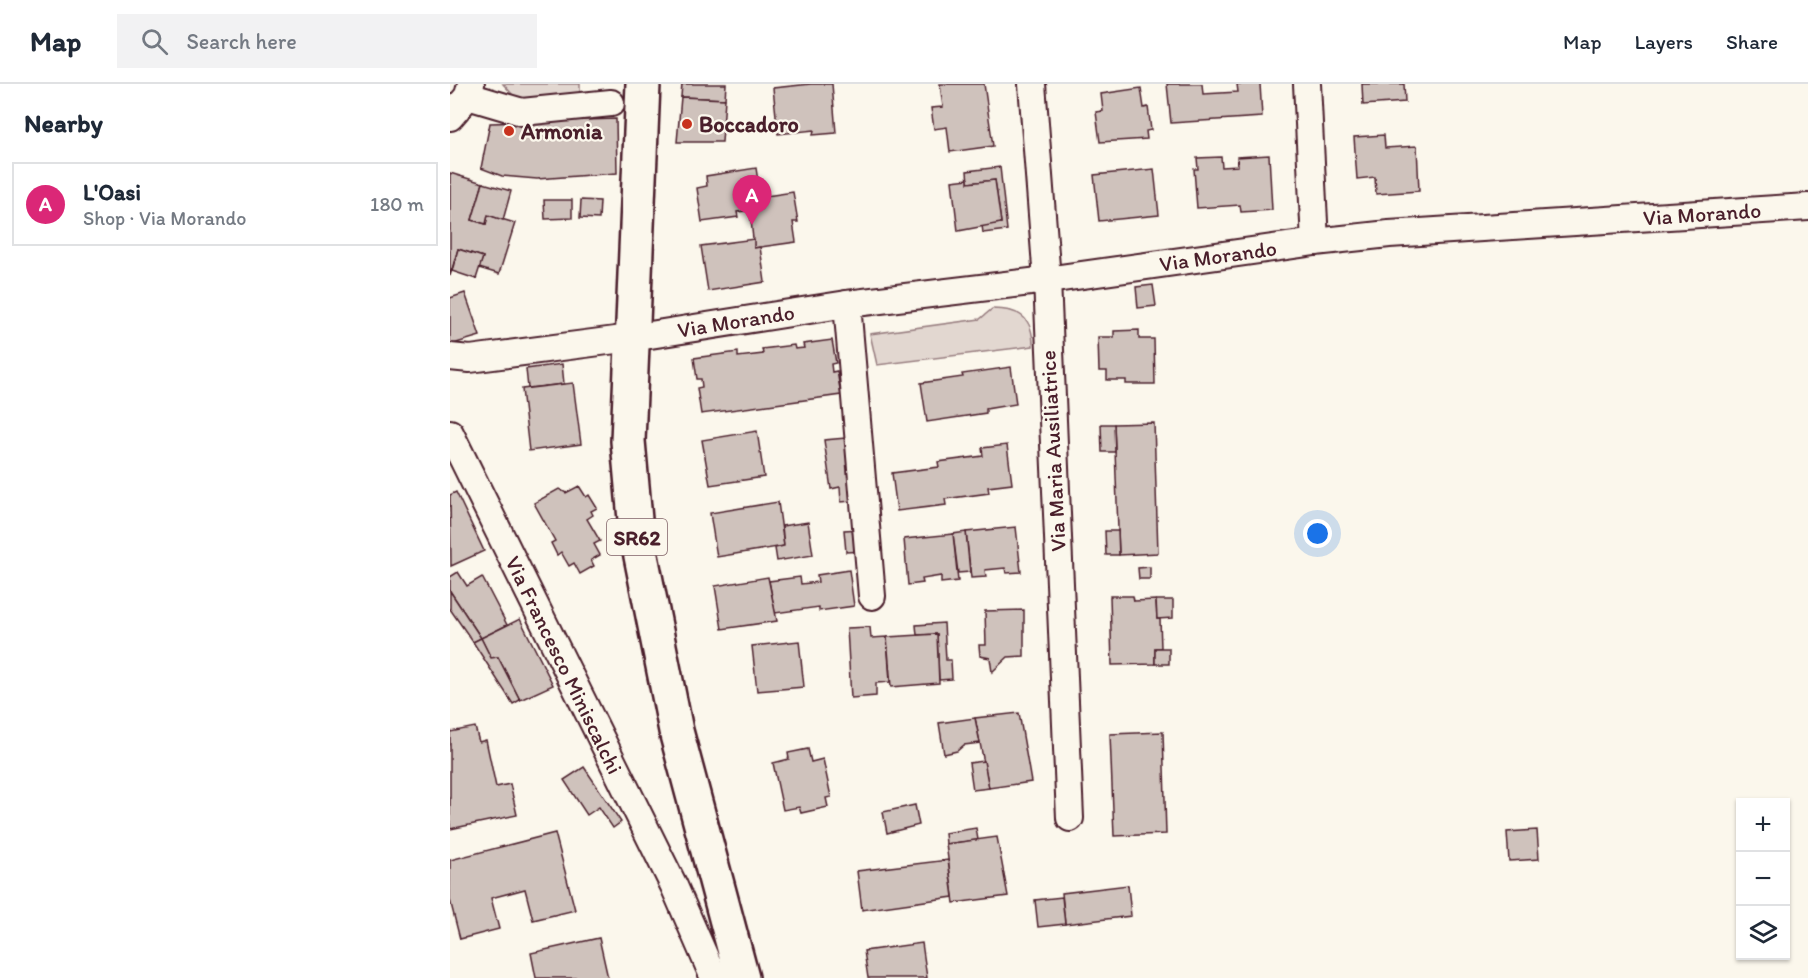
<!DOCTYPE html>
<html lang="en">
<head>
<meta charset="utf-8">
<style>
	:root { --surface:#fff; --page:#f2f2f3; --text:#1f2937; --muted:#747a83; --line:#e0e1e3; --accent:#db2777 }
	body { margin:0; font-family:Itim,sans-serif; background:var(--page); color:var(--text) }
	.controls { position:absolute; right:18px; bottom:18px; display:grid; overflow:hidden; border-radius:0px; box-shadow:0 2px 4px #0004 }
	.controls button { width:54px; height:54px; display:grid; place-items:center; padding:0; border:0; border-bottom:2px solid var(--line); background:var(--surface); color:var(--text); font:30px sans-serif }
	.you { position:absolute; left:868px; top:450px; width:21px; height:21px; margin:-15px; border:4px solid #fff; border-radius:50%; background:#1a73e8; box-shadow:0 0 0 9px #1a73e833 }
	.badge { display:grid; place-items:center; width:39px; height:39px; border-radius:50%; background:var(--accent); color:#fff; font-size:20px; font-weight:700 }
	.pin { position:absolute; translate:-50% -50px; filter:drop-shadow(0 2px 3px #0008) }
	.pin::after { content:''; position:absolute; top:32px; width:21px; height:18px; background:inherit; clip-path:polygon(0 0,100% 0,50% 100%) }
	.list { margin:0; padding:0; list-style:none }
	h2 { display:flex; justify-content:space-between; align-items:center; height:78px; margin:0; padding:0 24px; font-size:26px }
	h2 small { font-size:20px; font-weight:400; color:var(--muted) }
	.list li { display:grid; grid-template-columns:39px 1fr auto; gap:18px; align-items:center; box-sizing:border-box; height:84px; margin:0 12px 12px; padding:0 12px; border:2px solid var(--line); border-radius:0px }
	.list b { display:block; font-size:22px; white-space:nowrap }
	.list p { margin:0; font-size:20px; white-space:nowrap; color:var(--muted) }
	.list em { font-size:20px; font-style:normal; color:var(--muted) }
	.icon { flex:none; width:33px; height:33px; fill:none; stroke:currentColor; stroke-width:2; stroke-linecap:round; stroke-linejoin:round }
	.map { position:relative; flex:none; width:1358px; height:894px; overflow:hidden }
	header { display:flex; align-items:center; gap:36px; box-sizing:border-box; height:84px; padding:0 30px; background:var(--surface); border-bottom:2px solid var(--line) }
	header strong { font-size:28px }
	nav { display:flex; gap:33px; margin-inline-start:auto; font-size:21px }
	.search { width:420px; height:54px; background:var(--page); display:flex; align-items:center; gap:15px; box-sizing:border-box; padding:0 21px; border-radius:0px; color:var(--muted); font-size:22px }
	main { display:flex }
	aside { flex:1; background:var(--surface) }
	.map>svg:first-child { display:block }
</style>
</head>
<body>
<header>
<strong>Map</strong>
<div class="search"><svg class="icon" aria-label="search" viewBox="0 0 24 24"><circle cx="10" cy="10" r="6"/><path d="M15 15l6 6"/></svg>Search here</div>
<nav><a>Map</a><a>Layers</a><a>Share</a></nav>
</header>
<main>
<aside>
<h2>Nearby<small></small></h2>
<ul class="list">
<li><span class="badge">A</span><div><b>L'Oasi</b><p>Shop · Via Morando</p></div><em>180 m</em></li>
</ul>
</aside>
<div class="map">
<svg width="1358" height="894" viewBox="0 0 1358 894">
	<rect width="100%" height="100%" fill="#fbf7ec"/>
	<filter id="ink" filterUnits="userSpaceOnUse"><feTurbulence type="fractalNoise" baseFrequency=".0167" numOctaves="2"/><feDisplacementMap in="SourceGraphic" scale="12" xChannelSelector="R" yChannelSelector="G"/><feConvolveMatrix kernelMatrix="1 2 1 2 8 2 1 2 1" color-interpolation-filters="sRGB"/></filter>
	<g filter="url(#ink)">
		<g fill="#e2d7d0" stroke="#967b7e" stroke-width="1.5">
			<path d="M53,0H130V15L72,21Z"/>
			<path d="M542,225C568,225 583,232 583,262L427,281L420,250L530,235Z"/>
		</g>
		<g fill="#cfc2bc" stroke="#4a1f2b" stroke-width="1.5">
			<path d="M232,0H276L275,15L231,13Z"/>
			<path d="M361,0H382L386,49L363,51L364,46L328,50L323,4Z"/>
			<path d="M490,0H534L543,62L500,68L497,43L484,45L481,24L493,23Z"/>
			<path d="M717,0H752L753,10L788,8L787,0H810L812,33L721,39Z"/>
			<path d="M912,0H954L955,18L913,21Z"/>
			<path d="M691,4L694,24L698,23L701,46L696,47L697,55L650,58L646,28L653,27L651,10Z"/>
			<path d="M231,13L275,15L272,58H227Z"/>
			<path d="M166,35L167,89L87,95L52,92L31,84L40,39Z"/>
			<path d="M934,51L935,64L967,62L969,107L926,110L925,93L907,95L904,53Z"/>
			<path d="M819,71L822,126L791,128L790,121L747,124L744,85H748L747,74L771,73L772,83L788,82L787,73Z"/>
			<path d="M550,83L557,146L533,149L532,141L551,139L545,96L518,99L517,87Z"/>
			<path d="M306,84L312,125L287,128L288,133L252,138L247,104L257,102L256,92Z"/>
			<path d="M704,85L709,131L649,137L644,91Z"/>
			<path d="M0,89L33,99L22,136L36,140L38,131L65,139L49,190L29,184L33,173L8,165L0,192Z"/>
			<path d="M518,95V99L545,96L551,139L508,147L502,97Z"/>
			<path d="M33,99L61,107L53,136L38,131L36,140L22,136Z"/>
			<path d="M343,108L348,138H343L346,158L304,164L300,127L312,125L310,113Z"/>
			<path d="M94,116H122V134L95,135Z"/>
			<path d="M131,116L150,117L149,135L130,134Z"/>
			<path d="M304,155V164L310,163L315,198L258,207L251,162Z"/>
			<path d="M8,165L33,173L26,195L2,187Z"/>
			<path d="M703,201L706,222L688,224L686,203Z"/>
			<path d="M15,209L30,252L3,260L0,258V214Z"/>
			<path d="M689,246V255H704L705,300H676V296H657V287H649L648,253H664V247Z"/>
			<path d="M382,256L386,279L381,280L382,288L387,287L391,311L251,330L247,304L252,303L251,295H247L244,274L288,268V273L313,270L312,265L344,261L345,265L354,264L353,260Z"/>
			<path d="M112,280L114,300L78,304L76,285Z"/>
			<path d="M561,283L566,320L536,325V329L477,338L471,299L513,293L512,290Z"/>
			<path d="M123,299L131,360L79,367L72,305Z"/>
			<path d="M704,339L708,469L669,471L664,340Z"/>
			<path d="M651,340H664L665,368H652Z"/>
			<path d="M307,347L314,393L260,401L252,356Z"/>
			<path d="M407,353L413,416L391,418L390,403L381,405L374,356Z"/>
			<path d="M557,361L562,400L538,403L539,409L495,415L496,421L447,427L442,389L489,383L488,378L533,372L532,364Z"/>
			<path d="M129,402L136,413L139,411L147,424L141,427L143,431L137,435L150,457L144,460L150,471L141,476L144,482L130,490L124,479L119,482L111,468L107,471L101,459L105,457L84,419L109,405L116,409Z"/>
			<path d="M6,408L34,467L1,482L0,411Z"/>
			<path d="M328,418L334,462L267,473L260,429Z"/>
			<path d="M358,438L363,471L327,477L325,464L334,462L332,442Z"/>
			<path d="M566,443L571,488L556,489L555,484L535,486L536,493L521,494L516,448Z"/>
			<path d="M411,445L413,467L396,468L394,446Z"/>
			<path d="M655,447H668L669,471H656Z"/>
			<path d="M516,448L520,488L508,489L503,450Z"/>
			<path d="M503,450L508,497L491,499V492L472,495L473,499L458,501L454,455Z"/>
			<path d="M700,483V495H689L688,484Z"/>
			<path d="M399,486L404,522L369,527V523L325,529L319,497L350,493L351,500L368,498L367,491Z"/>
			<path d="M8,488L17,502L32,493L57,541L31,554L0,507V493Z"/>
			<path d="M318,493L327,537L272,545L265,502Z"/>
			<path d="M0,507L31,554L23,558L0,525Z"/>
			<path d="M660,512H683L684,517L706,516L707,535H710L711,564H705V580L662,581Z"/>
			<path d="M706,516H723V534L707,535Z"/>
			<path d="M574,526V572L558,573L542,588L540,574L530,572L529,561H536L535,527Z"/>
			<path d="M70,535L103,601L70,616L48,573L41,574L31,554Z"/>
			<path d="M494,539L496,576H501L502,595L489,596L487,550L467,551L466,541Z"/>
			<path d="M420,543L421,554L437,553L440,598L426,599V612L401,614L397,544Z"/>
			<path d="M487,550L489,599L441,603L437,553Z"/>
			<path d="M31,554L41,574L48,573L70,616L63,620L23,558Z"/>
			<path d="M349,557L354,603L307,607L302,562Z"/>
			<rect x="705" y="564" width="14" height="16"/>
			<path d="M569,629L581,698L539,704L525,634Z"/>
			<path d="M525,634L530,659L514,661L507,667L494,670L489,639Z"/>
			<path d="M25,643L29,658L36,656L46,703L60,700L67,731L0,745V648Z"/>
			<path d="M713,648L716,750L664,752L660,650Z"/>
			<path d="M358,665L361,678L373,675L381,713L376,714L378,723L351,729L349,723L333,726L323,679L339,675L338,669Z"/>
			<path d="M534,677L539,704L523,706L519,679Z"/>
			<path d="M134,683L171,738L163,744L149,723L137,731L114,696Z"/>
			<path d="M465,721L469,741L437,749L433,728Z"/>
			<path d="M526,744L528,756L496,760L495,749Z"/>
			<path d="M1087,746L1089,775L1059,777L1057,748Z"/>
			<path d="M105,749L125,826L83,836L75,805L41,814L49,845L10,855L0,816V776Z"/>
			<path d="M547,753L558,812L504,819L496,760Z"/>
			<path d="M498,776L503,813L412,826L407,787Z"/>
			<path d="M678,801L681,832L615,840L612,809Z"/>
			<path d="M612,813L615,840L588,843L585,816Z"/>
			<path d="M149,854L158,894H86L81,869Z"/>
			<path d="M472,859L477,894H418L414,867Z"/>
		</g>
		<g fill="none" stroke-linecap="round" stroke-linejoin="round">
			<g stroke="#4a1f2b" stroke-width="30">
				<g id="minor">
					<path d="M582,0L597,196L620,734"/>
					<path d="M857,0L865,158"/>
					<path d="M18,12L72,28L161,19"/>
					<path d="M0,33L18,12L21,0"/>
					<path d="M397,220L422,512"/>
					<path d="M0,273L20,275L181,254L397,220L597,196L865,158L939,150L1358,123"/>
					<path d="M0,349L224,802L264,894"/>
				</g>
			</g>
			<g stroke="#4a1f2b" stroke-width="38">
				<path id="major" d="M193,0L178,357L186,447L226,647L292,894"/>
			</g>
			<use href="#minor" stroke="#fbf7ec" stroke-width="26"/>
			<use href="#major" stroke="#fbf7ec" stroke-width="33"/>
		</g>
	</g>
	<g fill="#c8321e" stroke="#fbf7ec" stroke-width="2">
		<circle cx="237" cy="40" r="6"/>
		<circle cx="59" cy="47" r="6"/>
	</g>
	<g text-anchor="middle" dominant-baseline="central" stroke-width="4.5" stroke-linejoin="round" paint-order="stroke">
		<rect fill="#fbf7ec" stroke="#7f6065" stroke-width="1.5" x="157" y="435" width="60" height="36" rx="4.5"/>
		<g font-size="21" font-weight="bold" fill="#4a1f2b">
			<text x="187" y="453">SR62</text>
		</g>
		<g font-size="22" font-weight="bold" fill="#4a1f2b" stroke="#fbf7ec" text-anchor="start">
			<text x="249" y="40">Boccadoro</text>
			<text x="71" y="47">Armonia</text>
		</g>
		<g font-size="22" fill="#4a1f2b" stroke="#fbf7ec">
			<text transform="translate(1252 130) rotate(-4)">Via Morando</text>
			<text transform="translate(768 172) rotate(-8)">Via Morando</text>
			<text transform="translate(286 237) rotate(-9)">Via Morando</text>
			<text transform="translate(603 367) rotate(-93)">Via Maria Ausiliatrice</text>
			<text transform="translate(114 581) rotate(64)">Via Francesco Miniscalchi</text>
		</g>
	</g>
</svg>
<div class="controls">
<button>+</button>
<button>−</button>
<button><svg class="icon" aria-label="layers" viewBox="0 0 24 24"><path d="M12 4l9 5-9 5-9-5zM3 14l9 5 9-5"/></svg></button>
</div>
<div class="you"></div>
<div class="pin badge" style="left:302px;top:141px">A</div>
</div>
</main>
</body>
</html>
